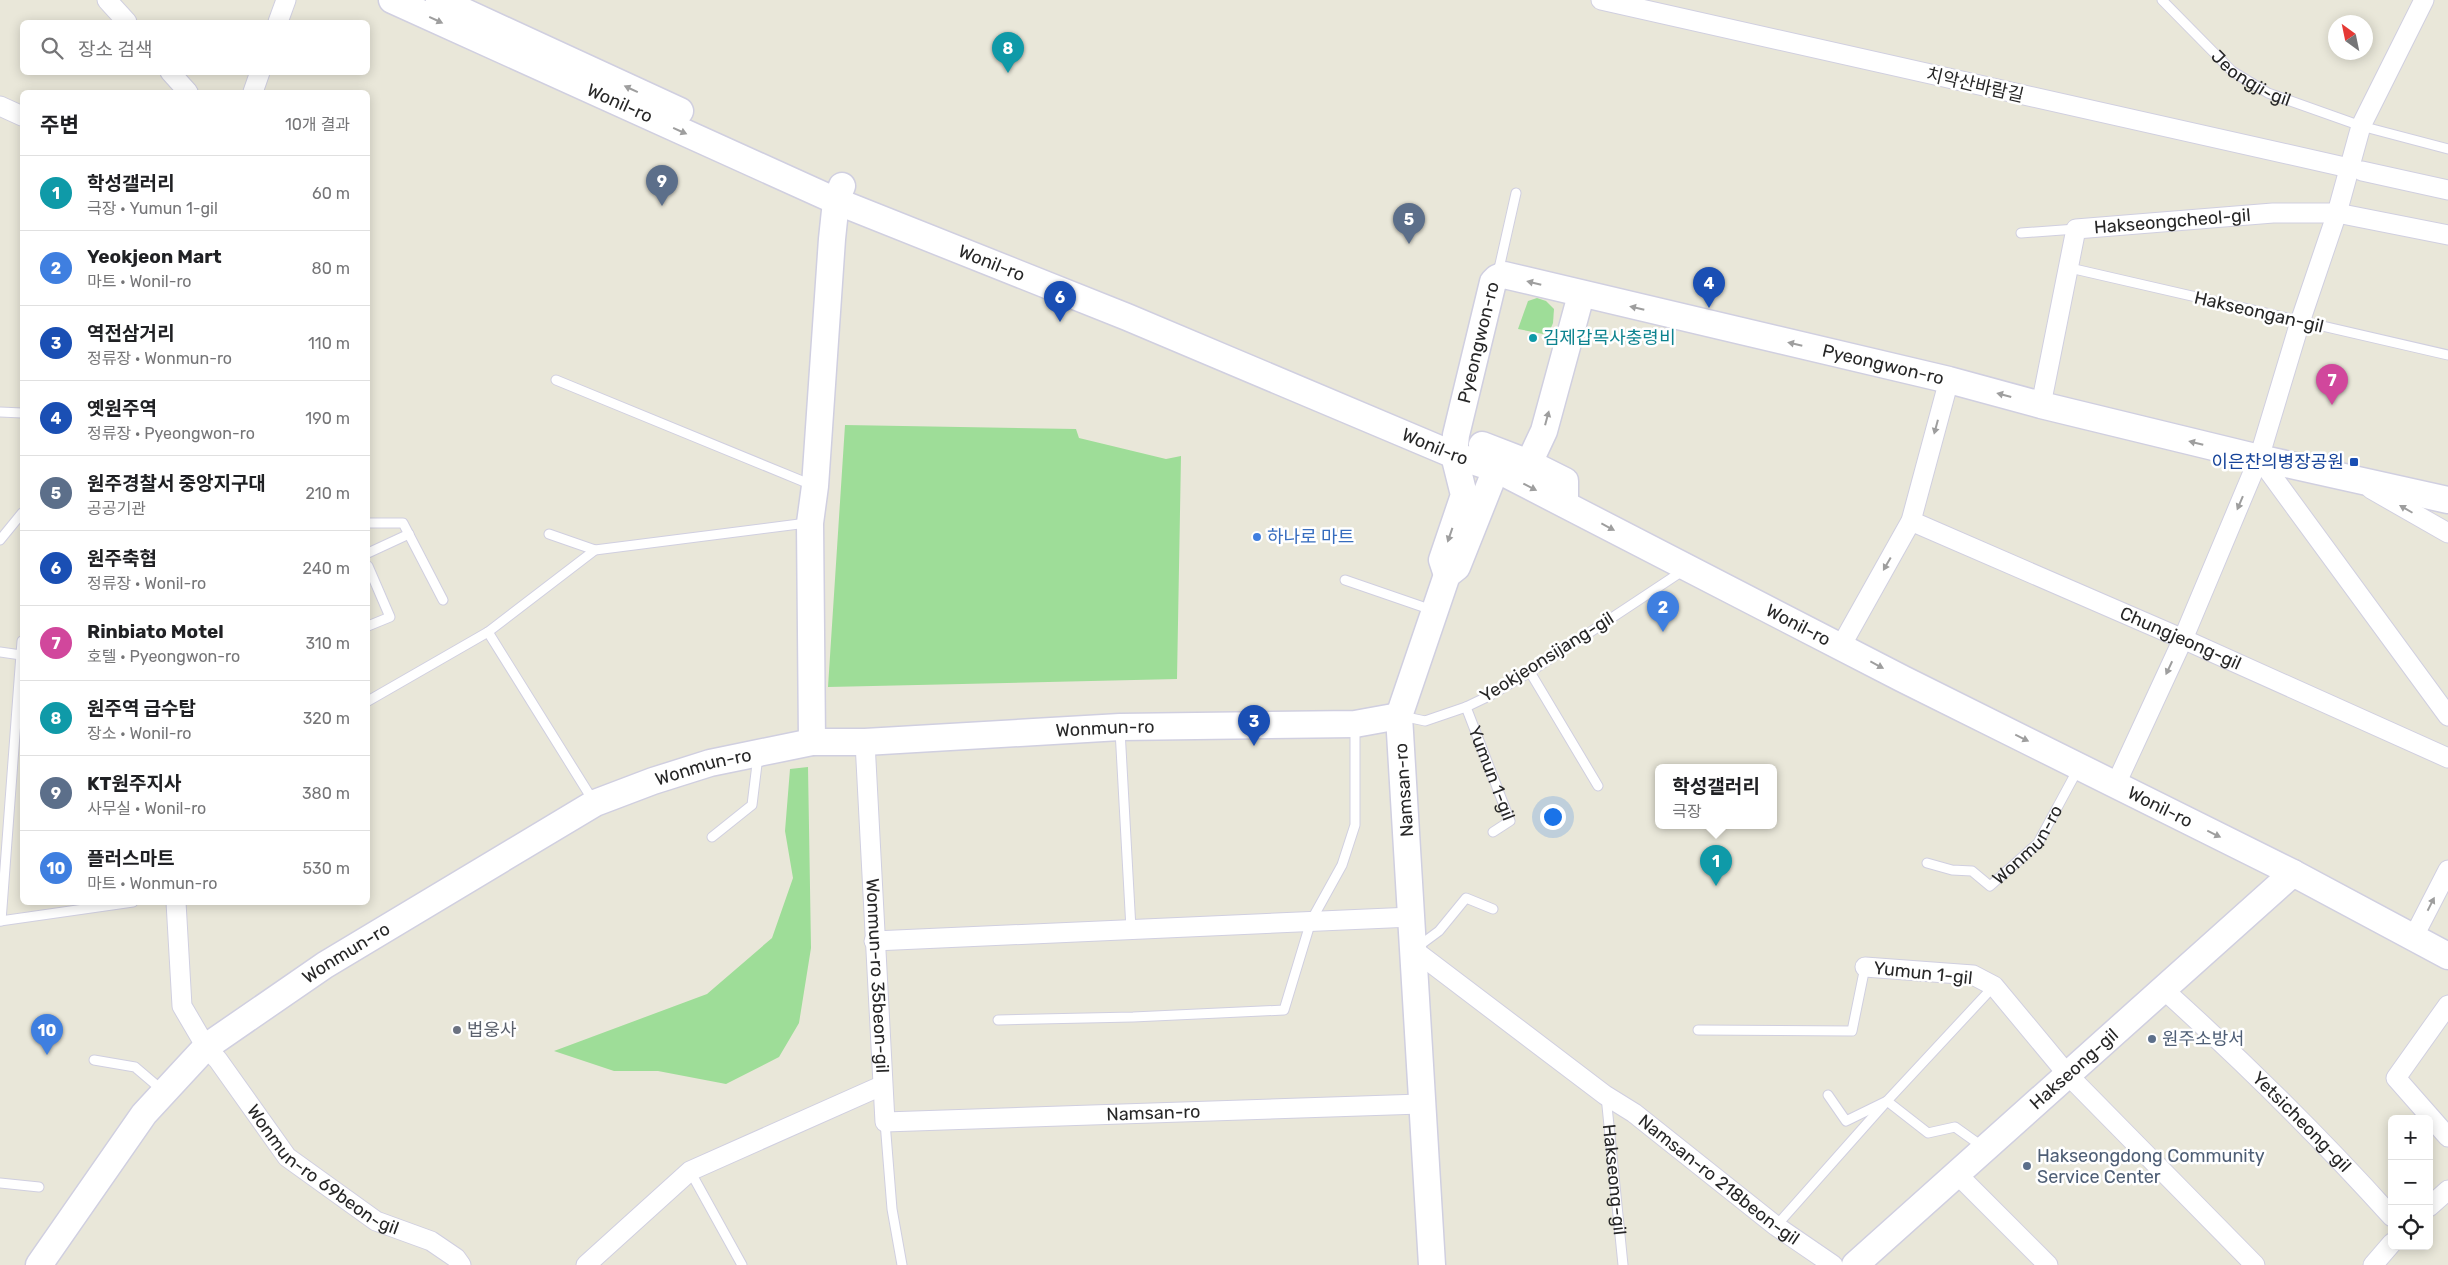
<!DOCTYPE html>
<html lang="ko">
<head>
<meta charset="utf-8">
<style>
	:root { --surface:#fff; --page:#f6f6f6; --text:#202124; --muted:#757577; --line:#e0e0e0; --accent:#4d41ef }
	body { margin:0; font-family:Rubik,"Noto Sans KR",sans-serif; background:var(--page); color:var(--text) }
	.controls { position:absolute; right:15px; bottom:15px; display:grid; overflow:hidden; border-radius:8px; box-shadow:0 2px 12px #0003 }
	.controls button { width:45px; height:45px; display:grid; place-items:center; padding:0; border:0; border-bottom:1px solid var(--line); background:var(--surface); color:var(--text); font:25px sans-serif }
	.compass { position:absolute; left:2328px; top:15px; width:45px; height:45px; border-radius:50%; background:var(--surface); box-shadow:0 2px 12px #0003; rotate:327deg }
	.you { position:absolute; left:1552px; top:816px; width:18px; height:18px; margin:-12px; border:4px solid #fff; border-radius:50%; background:#1a73e8; box-shadow:0 0 0 8px #1a73e833 }
	.badge { display:grid; place-items:center; width:32px; height:32px; border-radius:50%; background:var(--accent); color:#fff; font-size:16px; font-weight:700 }
	.pin { position:absolute; translate:-50% -41px; filter:drop-shadow(0 1px 2px #0008) }
	.pin::after { content:''; position:absolute; top:26px; width:18px; height:15px; background:inherit; clip-path:polygon(0 0,100% 0,50% 100%) }
	.popup { position:absolute; left:1655px; top:764px; width:122px; height:65px; box-sizing:border-box; display:grid; place-content:center; border-radius:8px; background:var(--surface); filter:drop-shadow(0 1px 4px #0005); font-size:16px; white-space:nowrap; color:var(--muted) }
	.popup b { font-size:19px; color:var(--text) }
	.popup::after { content:''; position:absolute; left:50%; top:100%; margin-left:-10px; border:10px solid transparent; border-top-color:var(--surface) }
	.list { margin:0; padding:0; list-style:none }
	h2 { display:flex; justify-content:space-between; align-items:center; height:65px; margin:0; padding:0 20px; font-size:21px }
	h2 small { font-size:16px; font-weight:400; color:var(--muted) }
	.list li { display:grid; grid-template-columns:32px 1fr auto; gap:15px; align-items:center; box-sizing:border-box; height:75px; padding:0 20px; border-top:1px solid var(--line) }
	.list b { display:block; font-size:19px; white-space:nowrap }
	.list p { margin:0; font-size:16px; white-space:nowrap; color:var(--muted) }
	.list em { font-size:16px; font-style:normal; color:var(--muted) }
	.icon { flex:none; width:28px; height:28px; fill:none; stroke:currentColor; stroke-width:2; stroke-linecap:round; stroke-linejoin:round }
	.map { position:relative; flex:none; width:2448px; height:1265px; overflow:hidden }
	.search { position:absolute; background:var(--surface); box-shadow:0 2px 12px #0003; left:20px; top:20px; width:350px; height:55px; display:flex; align-items:center; gap:12px; box-sizing:border-box; padding:0 18px; border-radius:8px; color:var(--muted); font-size:19px }
	.panel { position:absolute; background:var(--surface); box-shadow:0 2px 12px #0003; left:20px; top:90px; width:350px; height:815px; border-radius:8px }
	.map>svg:first-child { display:block }
</style>
</head>
<body>
<div class="map">
<svg width="2448" height="1265" viewBox="0 0 2448 1265">
	<rect width="100%" height="100%" fill="#e9e7d9"/>
	<g fill="#9edd98">
		<path d="M1537,298L1546,301L1554,309L1553,323L1548,335L1518,329L1528,301Z"/>
		<path d="M845,425L1076,429L1079,438L1166,459L1181,456L1177,679L828,687Z"/>
		<path d="M808,767L811,948L799,1023L779,1057L726,1084L658,1071H614L554,1051L707,994L772,938L793,878L785,831L790,769Z"/>
	</g>
	<g fill="none" stroke-linecap="round" stroke-linejoin="round">
		<g stroke="#d0cfe0" stroke-width="11">
			<g id="lane">
				<path id="s1" d="M2162,0L2232,71L2268,93L2361,126L2448,149"/>
				<path d="M2021,233L2076,229"/>
				<path d="M2070,268L2448,355"/>
				<path d="M1498,273L1516,193"/>
				<path d="M556,380L812,485"/>
				<path d="M0,412L22,413"/>
				<path d="M368,523H403L443,600"/>
				<path d="M549,534L595,550L807,523"/>
				<path d="M0,540L22,513"/>
				<path d="M368,553L409,534"/>
				<path d="M368,566L390,617L368,626"/>
				<path d="M1345,580L1432,610"/>
				<path d="M488,632L594,802"/>
				<path d="M0,652L21,655"/>
				<path d="M1530,672L1598,786"/>
				<path d="M368,701L488,632L595,550"/>
				<path id="s2" d="M1466,707L1510,821L1493,832"/>
				<path d="M1402,716L1425,721L1466,707L1489,696L1530,672L1684,570"/>
				<path d="M1120,730L1131,929"/>
				<path d="M712,837L752,805L758,756"/>
				<path id="s3" d="M1927,863L1952,870L1972,871L1990,886L2038,843L2078,769"/>
				<path d="M0,921L133,902"/>
				<path d="M1,921L22,641"/>
				<path d="M1416,948L1439,931L1466,898L1493,909"/>
				<path d="M998,1020L1133,1017L1284,1010L1311,921L1342,865L1355,825V726"/>
				<path d="M1698,1030L1852,1031L1865,967"/>
				<path d="M94,1060L135,1067L162,1090"/>
				<path d="M1828,1095L1846,1121L1887,1101L1928,1133L1955,1127L1983,1147"/>
				<path id="s4" d="M1606,1096L1623,1265"/>
				<path d="M885,1122L892,1209L902,1265"/>
				<path d="M690,1171L742,1265"/>
				<path d="M0,1183L39,1187"/>
				<path d="M1776,1226L1887,1101L1994,986"/>
			</g>
		</g>
		<g stroke="#d0cfe0" stroke-width="21">
			<g id="street">
				<path d="M107,0L127,22"/>
				<path d="M1601,0L2349,168"/>
				<path d="M278,22L286,0"/>
				<path d="M170,72L188,92"/>
				<path d="M253,92L260,72"/>
				<path d="M0,106L22,116"/>
				<path d="M2362,171L2448,190"/>
				<path id="s5" d="M2041,405L2076,229L2273,213H2337L2448,235"/>
				<path d="M2259,458L2448,716"/>
				<path d="M2371,489L2448,533"/>
				<path id="s6" d="M1911,521L2183,639L2448,758"/>
				<path d="M1841,646L1911,521L1949,380"/>
				<path id="s7" d="M865,742L885,1122L1421,1104"/>
				<path d="M2115,786L2183,639L2259,458L2300,322L2337,213L2361,126L2424,0"/>
				<path id="s8" d="M176,902L182,1006L206,1047L218,1060L287,1157L376,1221L431,1241L456,1258L461,1265"/>
				<path d="M2413,938L2448,870"/>
				<path d="M874,941L1412,917"/>
				<path id="s9" d="M1414,950L1605,1095L1634,1113L1776,1226L1833,1265"/>
				<path d="M1865,967L1973,975L1994,986L2068,1075L2255,1265"/>
				<path id="s10" d="M2163,989C2244,1062 2320,1137 2392,1217"/>
				<path d="M2448,1005L2396,1078L2448,1137"/>
				<path d="M1957,1174L2048,1265"/>
				<path d="M2429,1207L2448,1190"/>
				<path d="M586,1265L690,1171L881,1086"/>
				<path d="M2373,1265L2392,1243"/>
			</g>
		</g>
		<g stroke="#d0cfe0" stroke-width="29">
			<g id="secondary">
				<path id="s11" d="M392,0L836,201L1127,317L1454,455L1496,469L1903,679L2293,873L2448,956"/>
				<path d="M439,0L680,111"/>
				<path d="M1482,445L1529,463L1565,481V504"/>
				<path d="M1529,463L1544,431L1581,295"/>
				<path id="s12" d="M1447,575L1442,560L1464,495L1454,455L1456,435L1493,282L1497,278L1504,275L1949,380L2041,405L2259,458L2448,500"/>
				<path d="M812,742L810,523L815,486L832,239L836,201L842,186"/>
				<path id="s13" d="M39,1265L144,1114L206,1047L325,965L595,803L653,781L710,763L812,742H865L1120,727L1355,724L1399,716"/>
				<path d="M1432,1265L1399,716L1447,575L1457,567L1496,469"/>
				<path id="s14" d="M1855,1265L2293,873"/>
			</g>
		</g>
		<use href="#lane" stroke="#fff" stroke-width="9"/>
		<use href="#street" stroke="#fff" stroke-width="19"/>
		<use href="#secondary" stroke="#fff" stroke-width="26"/>
	</g>
	<defs><path id="oneway-solid" d="M-6-.8H1V-3.2L6.5 0L1 3.2V.8H-6Z" transform="scale(1.25)"/></defs>
	<g fill="#9e9e9e">
		<use href="#oneway-solid" transform="translate(436 20) rotate(25)"/>
		<use href="#oneway-solid" transform="translate(631 89) rotate(-155)"/>
		<use href="#oneway-solid" transform="translate(680 131) rotate(24)"/>
		<use href="#oneway-solid" transform="translate(1534 283) rotate(-166)"/>
		<use href="#oneway-solid" transform="translate(1637 308) rotate(-167)"/>
		<use href="#oneway-solid" transform="translate(1795 344) rotate(-167)"/>
		<use href="#oneway-solid" transform="translate(2004 395) rotate(-165)"/>
		<use href="#oneway-solid" transform="translate(1547 418) rotate(-75)"/>
		<use href="#oneway-solid" transform="translate(1936 427) rotate(105)"/>
		<use href="#oneway-solid" transform="translate(2196 443) rotate(-166)"/>
		<use href="#oneway-solid" transform="translate(1530 487) rotate(27)"/>
		<use href="#oneway-solid" transform="translate(2240 503) rotate(113)"/>
		<use href="#oneway-solid" transform="translate(2406 509) rotate(-150)"/>
		<use href="#oneway-solid" transform="translate(1608 527) rotate(28)"/>
		<use href="#oneway-solid" transform="translate(1450 535) rotate(109)"/>
		<use href="#oneway-solid" transform="translate(1887 564) rotate(120)"/>
		<use href="#oneway-solid" transform="translate(1877 665) rotate(28)"/>
		<use href="#oneway-solid" transform="translate(2169 668) rotate(115)"/>
		<use href="#oneway-solid" transform="translate(2022 738) rotate(26)"/>
		<use href="#oneway-solid" transform="translate(2214 834) rotate(26)"/>
		<use href="#oneway-solid" transform="translate(2431 904) rotate(-63)"/>
	</g>
	<circle fill="#0f9aa8" stroke="#fff" stroke-width="2" cx="1533" cy="338" r="5"/>
	<rect fill="#1a4fb4" stroke="#fff" stroke-width="2" x="2349" y="457" width="10" height="10" rx="2.5"/>
	<circle fill="#3f7fe0" stroke="#fff" stroke-width="2" cx="1257" cy="537" r="5"/>
	<circle fill="#6b7280" stroke="#fff" stroke-width="2" cx="457" cy="1030" r="5"/>
	<g fill="#5c6f8a" stroke="#fff" stroke-width="2">
		<circle cx="2152" cy="1039" r="5"/>
		<circle cx="2027" cy="1166" r="5"/>
	</g>
	<g text-anchor="middle" dominant-baseline="central" stroke-width="5" stroke-linejoin="round" paint-order="stroke">
		<g font-size="18" fill="#272727" stroke="#fff">
			<text stroke="none"><textPath href="#s1" startOffset="120">Jeongji-gil</textPath></text>
			<text transform="translate(1975 85) rotate(13)">치악산바람길</text>
			<text stroke="none"><textPath href="#s11" startOffset="250">Wonil-ro</textPath></text>
			<text stroke="none"><textPath href="#s5" startOffset="276">Hakseongcheol-gil</textPath></text>
			<text stroke="none"><textPath href="#s11" startOffset="655">Wonil-ro</textPath></text>
			<text transform="translate(2259 312) rotate(13)">Hakseongan-gil</text>
			<text stroke="none"><textPath href="#s12" startOffset="241">Pyeongwon-ro</textPath></text>
			<text stroke="none"><textPath href="#s12" startOffset="706">Pyeongwon-ro</textPath></text>
			<text stroke="none"><textPath href="#s11" startOffset="1135">Wonil-ro</textPath></text>
			<text stroke="none"><textPath href="#s11" startOffset="1540">Wonil-ro</textPath></text>
			<text stroke="none"><textPath href="#s6" startOffset="294">Chungjeong-gil</textPath></text>
			<text transform="translate(1547 657) rotate(-32)">Yeokjeonsijang-gil</text>
			<text stroke="none"><textPath href="#s13" startOffset="1254">Wonmun-ro</textPath></text>
			<text stroke="none"><textPath href="#s13" startOffset="849">Wonmun-ro</textPath></text>
			<text stroke="none"><textPath href="#s2" startOffset="71">Yumun 1-gil</textPath></text>
			<text transform="translate(1404 790) rotate(-94)">Namsan-ro</text>
			<text stroke="none"><textPath href="#s11" startOffset="1945">Wonil-ro</textPath></text>
			<text stroke="none"><textPath href="#s3" startOffset="126">Wonmun-ro</textPath></text>
			<text stroke="none"><textPath href="#s13" startOffset="444">Wonmun-ro</textPath></text>
			<text transform="translate(1923 973) rotate(6)">Yumun 1-gil</text>
			<text stroke="none"><textPath href="#s7" startOffset="234">Wonmun-ro 35beon-gil</textPath></text>
			<text stroke="none"><textPath href="#s14" startOffset="294">Hakseong-gil</textPath></text>
			<text stroke="none"><textPath href="#s7" startOffset="649">Namsan-ro</textPath></text>
			<text stroke="none"><textPath href="#s10" startOffset="192">Yetsicheong-gil</textPath></text>
			<text stroke="none"><textPath href="#s8" startOffset="324">Wonmun-ro 69beon-gil</textPath></text>
			<text stroke="none"><textPath href="#s9" startOffset="382">Namsan-ro 218beon-gil</textPath></text>
			<text stroke="none"><textPath href="#s4" startOffset="84">Hakseong-gil</textPath></text>
		</g>
		<g font-size="18" fill="#0d838f" stroke="#fff" text-anchor="start">
			<text x="1543" y="338">김제갑목사충령비</text>
		</g>
		<g font-size="18" fill="#164399" stroke="#fff" text-anchor="end">
			<text x="2344" y="462">이은찬의병장공원</text>
		</g>
		<g font-size="18" fill="#366cbe" stroke="#fff" text-anchor="start">
			<text x="1267" y="537">하나로 마트</text>
		</g>
		<g font-size="18" fill="#5b616d" stroke="#fff" text-anchor="start">
			<text x="467" y="1030">법웅사</text>
		</g>
		<g font-size="18" fill="#4e5e75" stroke="#fff" text-anchor="start">
			<text x="2162" y="1039">원주소방서</text>
			<text x="2037" y="1156">Hakseongdong Community<tspan x="2037" dy="21">Service Center</tspan></text>
		</g>
	</g>
</svg>
<div class="controls">
<button>+</button>
<button>−</button>
<button><svg class="icon" aria-label="locate" viewBox="0 0 24 24"><circle cx="12" cy="12" r="6"/><path d="M12 2v4M12 18v4M2 12h4M18 12h4"/></svg></button>
</div>
<svg class="compass" viewBox="-18 -18 36 36"><path d="M0-13l5 13h-10z" fill="#e53935"/><path d="M0 13l5-13h-10z" fill="#757577"/></svg>
<div class="you"></div>
<div class="pin badge" style="left:1716px;top:886px;background:#0f9aa8">1</div>
<div class="popup"><b>학성갤러리</b>극장</div>
<div class="pin badge" style="left:1663px;top:632px;background:#3f7fe0">2</div>
<div class="pin badge" style="left:1254px;top:746px;background:#1a4fb4">3</div>
<div class="pin badge" style="left:1709px;top:308px;background:#1a4fb4">4</div>
<div class="pin badge" style="left:1409px;top:244px;background:#5c6f8a">5</div>
<div class="pin badge" style="left:1060px;top:322px;background:#1a4fb4">6</div>
<div class="pin badge" style="left:2332px;top:405px;background:#d1479c">7</div>
<div class="pin badge" style="left:1008px;top:73px;background:#0f9aa8">8</div>
<div class="pin badge" style="left:662px;top:206px;background:#5c6f8a">9</div>
<div class="pin badge" style="left:47px;top:1055px;background:#3f7fe0">10</div>
<div class="search"><svg class="icon" aria-label="search" viewBox="0 0 24 24"><circle cx="10" cy="10" r="6"/><path d="M15 15l6 6"/></svg>장소 검색</div>
<section class="panel">
<h2>주변<small>10개 결과</small></h2>
<ul class="list">
<li><span class="badge" style="background:#0f9aa8">1</span><div><b>학성갤러리</b><p>극장 · Yumun 1-gil</p></div><em>60 m</em></li>
<li><span class="badge" style="background:#3f7fe0">2</span><div><b>Yeokjeon Mart</b><p>마트 · Wonil-ro</p></div><em>80 m</em></li>
<li><span class="badge" style="background:#1a4fb4">3</span><div><b>역전삼거리</b><p>정류장 · Wonmun-ro</p></div><em>110 m</em></li>
<li><span class="badge" style="background:#1a4fb4">4</span><div><b>옛원주역</b><p>정류장 · Pyeongwon-ro</p></div><em>190 m</em></li>
<li><span class="badge" style="background:#5c6f8a">5</span><div><b>원주경찰서 중앙지구대</b><p>공공기관</p></div><em>210 m</em></li>
<li><span class="badge" style="background:#1a4fb4">6</span><div><b>원주축협</b><p>정류장 · Wonil-ro</p></div><em>240 m</em></li>
<li><span class="badge" style="background:#d1479c">7</span><div><b>Rinbiato Motel</b><p>호텔 · Pyeongwon-ro</p></div><em>310 m</em></li>
<li><span class="badge" style="background:#0f9aa8">8</span><div><b>원주역 급수탑</b><p>장소 · Wonil-ro</p></div><em>320 m</em></li>
<li><span class="badge" style="background:#5c6f8a">9</span><div><b>KT원주지사</b><p>사무실 · Wonil-ro</p></div><em>380 m</em></li>
<li><span class="badge" style="background:#3f7fe0">10</span><div><b>플러스마트</b><p>마트 · Wonmun-ro</p></div><em>530 m</em></li>
</ul>
</section>
</div>
</body>
</html>
